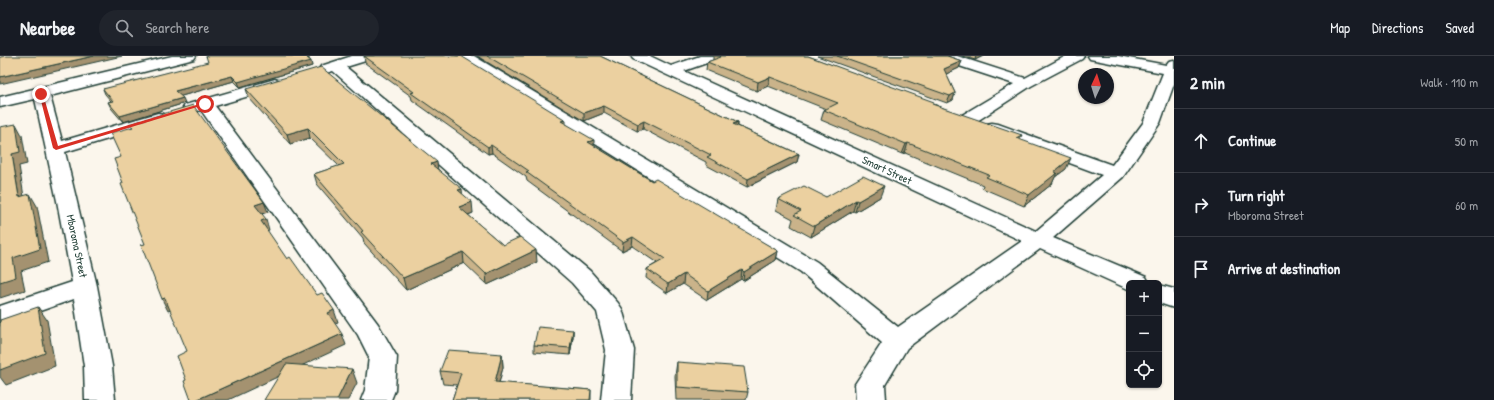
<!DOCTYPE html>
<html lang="en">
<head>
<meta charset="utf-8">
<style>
	:root { --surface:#171b24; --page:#20242c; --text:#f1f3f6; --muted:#9ea1a6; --line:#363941 }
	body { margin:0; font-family:"Patrick Hand",sans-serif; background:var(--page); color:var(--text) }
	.controls { position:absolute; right:12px; bottom:12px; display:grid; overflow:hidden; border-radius:6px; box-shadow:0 1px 3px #0004 }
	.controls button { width:36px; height:36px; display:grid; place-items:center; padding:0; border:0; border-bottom:1px solid var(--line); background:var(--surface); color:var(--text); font:20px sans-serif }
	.compass { position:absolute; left:1078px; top:12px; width:36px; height:36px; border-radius:50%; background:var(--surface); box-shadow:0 1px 3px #0004; rotate:4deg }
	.stop { position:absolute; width:12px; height:12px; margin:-9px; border:3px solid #d93025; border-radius:50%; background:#fff }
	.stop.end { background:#d93025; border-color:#fff; box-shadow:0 1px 4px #0008 }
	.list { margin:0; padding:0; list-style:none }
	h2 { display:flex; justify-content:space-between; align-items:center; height:52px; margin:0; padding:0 16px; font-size:17px }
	h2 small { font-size:13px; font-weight:400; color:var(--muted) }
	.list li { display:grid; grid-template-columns:26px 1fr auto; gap:12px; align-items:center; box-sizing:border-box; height:64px; padding:0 16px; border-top:1px solid var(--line) }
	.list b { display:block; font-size:15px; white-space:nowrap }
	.list p { margin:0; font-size:13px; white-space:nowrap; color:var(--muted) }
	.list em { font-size:13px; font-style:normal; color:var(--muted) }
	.icon { flex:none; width:22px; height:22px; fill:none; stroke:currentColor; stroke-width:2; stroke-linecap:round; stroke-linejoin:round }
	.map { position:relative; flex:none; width:1174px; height:344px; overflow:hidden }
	header { display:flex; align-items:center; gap:24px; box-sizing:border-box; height:56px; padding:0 20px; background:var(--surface); border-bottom:1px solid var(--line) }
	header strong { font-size:19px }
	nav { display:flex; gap:22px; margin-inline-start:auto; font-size:14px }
	.search { width:280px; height:36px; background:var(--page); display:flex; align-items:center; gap:10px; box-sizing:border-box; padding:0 14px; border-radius:22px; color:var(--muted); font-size:15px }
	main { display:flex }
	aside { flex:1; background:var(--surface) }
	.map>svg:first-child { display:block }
</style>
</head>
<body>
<header>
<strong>Nearbee</strong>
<div class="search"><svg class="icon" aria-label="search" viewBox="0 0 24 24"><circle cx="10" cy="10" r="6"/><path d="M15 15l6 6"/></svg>Search here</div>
<nav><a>Map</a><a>Directions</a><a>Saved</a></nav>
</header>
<main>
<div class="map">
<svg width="1174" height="344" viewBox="0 0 1174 344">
	<rect width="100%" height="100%" fill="#fbf6ec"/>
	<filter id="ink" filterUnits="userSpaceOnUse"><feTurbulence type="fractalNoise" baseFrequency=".025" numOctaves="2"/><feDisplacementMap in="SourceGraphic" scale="8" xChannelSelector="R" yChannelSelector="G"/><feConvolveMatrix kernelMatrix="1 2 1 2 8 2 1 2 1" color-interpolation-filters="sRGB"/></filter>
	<g filter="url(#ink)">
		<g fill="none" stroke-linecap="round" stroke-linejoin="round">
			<g stroke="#1f3d34" stroke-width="3">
				<g id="minor">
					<path d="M172,0H196L194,3L50,40L62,85L158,57L164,58L166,62L164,66L65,96L97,230L112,310L115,344H85L84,310L74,243L0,269V250L72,226L57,145L35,43L0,51V41Z"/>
					<path d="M352,0H374L372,3L346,11L590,215L618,247L622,253L634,294L631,344H601L606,294L597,256L572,227L333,15L326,17L321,16L319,13L321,10Z"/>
					<path d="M457,0H474L817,206L898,271L1022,185L633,3L631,0H650L671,10L700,0H720L718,3L684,15L1036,175L1102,119L986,76L983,72L986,68L992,67L998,68L1112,109L1143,67L1163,17L1095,4L1090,3L1088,0H1118L1166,9L1169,5L1174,4V28L1160,67L1123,121L1053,182L1146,221L1149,227H1129L1128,233L1040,193L907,292L885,329L886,344H856L855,328L882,287L801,216L459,3Z"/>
					<path d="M936,0H957L1025,22L1066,0H1084L1082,3L1031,30L974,67L968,68L962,67L960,63L962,59L1014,28L938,3Z"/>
					<path d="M275,23L280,25L283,28L280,31L215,50L378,268L397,301L395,334L391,344H361L365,334L369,301L358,279L201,54L191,57L185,55L183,52L185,49Z"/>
					<path d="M1159,229L1174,233V252L1159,247Z"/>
				</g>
			</g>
			<use href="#minor" fill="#fff" fill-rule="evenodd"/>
		</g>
		<g fill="#cab38a" stroke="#1f3d34">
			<path d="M364,0L566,68L594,90L652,125L778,195L776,204L743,225L741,223L707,244L683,228L667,237L646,222L647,213L657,207L632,190L622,195L527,125L526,121L492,97L488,98L412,44L411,40L365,7Z"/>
			<path d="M477,0H600L738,66V70L799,98L797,106L747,131L706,109V106L643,73L637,75L604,57L584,65Z"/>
			<path d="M713,0H808L934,48L1019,84L1066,113L1055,121L1052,128L1024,150L982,132L983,129L905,97L902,98L821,64L824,54L826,53L768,30L757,35L706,14L707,6L713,4Z"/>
			<path d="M817,0H947L962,5L959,12L946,18L955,37L953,44L947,47Z"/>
			<path d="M962,0H983L975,4Z"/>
			<path d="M309,4L312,10L240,31L234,25L181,40L185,47L123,66L111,52L108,46L111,45L105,38L103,33Z"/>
			<path d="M246,33L438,113L462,138L473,157L468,159L503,189L537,206L487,229L464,207L406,234L364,187L363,182L317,128L314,118L339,110L310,82L290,88L249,42Z"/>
			<path d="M826,141H880L855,156L853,155L811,181L791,170L793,163L776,154L778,143Z"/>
			<path d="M573,274V281L570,299L534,296V289Z"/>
			<path d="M502,298L503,311L499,327L591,334V344H452L457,329L443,328L440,315Z"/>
			<path d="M677,306L748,336L746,344H676L675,320Z"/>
		</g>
		<g fill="#a49270" stroke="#1f3d34">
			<path d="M94,0H122L0,28V21Z"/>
			<path d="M976,0H983L975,4Z"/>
			<path d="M309,2L310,5H311L312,10L240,31L238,26Z"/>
			<path d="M962,5L959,12L942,20L944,13Z"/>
			<path d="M232,20L234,25L178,41L175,35Z"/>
			<path d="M770,21L768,30L757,35L758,26Z"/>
			<path d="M955,37L953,44L947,47L950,40Z"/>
			<path d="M183,42L185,47L123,66L120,60Z"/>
			<path d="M604,50V57L584,65V57Z"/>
			<path d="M566,64V71L561,65Z"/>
			<path d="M644,65L643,73L637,75L638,68Z"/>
			<path d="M738,66L737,73L733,68Z"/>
			<path d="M16,68L22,79L27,108L19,110L26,153L19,141L12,98Z"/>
			<path d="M308,72L310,82L290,88L287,78Z"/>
			<path d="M1022,79L1017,89L1016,82Z"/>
			<path d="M594,84V92L588,86Z"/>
			<path d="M908,87L905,97L902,98L906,88Z"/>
			<path d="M491,89L492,97L488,98V91Z"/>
			<path d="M799,98L797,106L747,131L748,123Z"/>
			<path d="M1071,102L1066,113L1055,121L1052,128L1024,150L1029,139L1054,116Z"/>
			<path d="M437,106L438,116L431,108Z"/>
			<path d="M884,130L880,141L855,156L858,145Z"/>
			<path d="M462,133L463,144L458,134Z"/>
			<path d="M30,138L37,150L48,206L21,215L25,234L0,242V226Z"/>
			<path d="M856,144L853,155L811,181L814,170Z"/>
			<path d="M264,146L268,156L259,159L255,149Z"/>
			<path d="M472,146L473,157L460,162L459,151Z"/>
			<path d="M266,163L269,174L265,176L261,165Z"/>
			<path d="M633,181L632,190L622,195L623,186Z"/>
			<path d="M536,194L537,206L487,229L486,218Z"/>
			<path d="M778,195L776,204L743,225L744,216Z"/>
			<path d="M463,196L464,207L406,234L403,222Z"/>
			<path d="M742,214L741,223L707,244L708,235Z"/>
			<path d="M684,218L683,228L667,237L668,228Z"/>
			<path d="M165,242L171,254L168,255L162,243Z"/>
			<path d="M38,251L47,264L55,310L6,329L0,321V314Z"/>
			<path d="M334,254L338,266L331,269L328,257Z"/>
			<path d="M573,274V281L570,299V292Z"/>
			<path d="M342,278L346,289L228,344H196Z"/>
			<path d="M502,298L503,311L496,339L495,326Z"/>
			<path d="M352,313L357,327L348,344H337Z"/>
		</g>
		<g fill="#ebd0a0" stroke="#1f3d34">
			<path d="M6,0H94L0,21V1Z"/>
			<path d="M206,0H307L309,2H307L311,5L238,26L232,20L175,35L183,42L120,60L108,46L113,45L103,33L208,6Z"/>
			<path d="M364,0H461L566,64L561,65L594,84L588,86L652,125L656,123L778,195L744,216L742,214L708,235L684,218L668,228L647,213L665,203L633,181L623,186L526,116L529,115L491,89L488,91L411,37L414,36Z"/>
			<path d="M487,0H600L738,66L733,68L799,98L748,123L707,101L711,99L644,65L638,68L604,50L584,57Z"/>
			<path d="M720,0H808L934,46L932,48L1022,79L1016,82L1071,102L1054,116L1057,117L1029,139L986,121L989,119L908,87L906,88L824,54L838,47L770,21L758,26L707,6L721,1Z"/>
			<path d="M837,0H947L962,5L944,13L955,37L950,40Z"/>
			<path d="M321,11L437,106L431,108L462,133L458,134L472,146L459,151L503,189L520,181L536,194L486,218L463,196L403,222L361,176L363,175L314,118L344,108L308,72L287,78L246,33Z"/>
			<path d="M193,49L264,146L255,149L266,163L261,165L287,203L290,201L317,239L322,237L334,254L328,257L342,278L196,344H191L184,325L186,324L177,300L187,295L165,242L162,243L141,189L145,188L121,128L123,127L114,103L121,101L110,77L133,71L129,68Z"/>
			<path d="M16,68L20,96L12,98L19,141L30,138L40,193L13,202L16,221L0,226V71Z"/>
			<path d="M863,120L884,130L858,145L856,144L814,170L794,159L801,155L778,143L804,130L826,141Z"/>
			<path d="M38,251L45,297L0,314V264Z"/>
			<path d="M538,271L573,274L570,292L534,289Z"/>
			<path d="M448,294L502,298L495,326L591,334L590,344H452L461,317L440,315Z"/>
			<path d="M677,306L744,311L748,336L677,331Z"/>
			<path d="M286,308L352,313L337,344H264Z"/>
		</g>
	</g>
	<path fill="#d93025" d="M39,37L43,38L58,90L203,47L207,48L56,94L53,92Z"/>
	<g text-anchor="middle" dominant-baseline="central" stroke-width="3.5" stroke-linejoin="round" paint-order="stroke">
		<g font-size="11" fill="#1f3d34" stroke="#fff">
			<text transform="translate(887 114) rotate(25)">Smart Street</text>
			<text transform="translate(77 190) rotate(78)">Mboroma Street</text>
		</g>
	</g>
</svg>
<div class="controls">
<button>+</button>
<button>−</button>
<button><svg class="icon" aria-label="locate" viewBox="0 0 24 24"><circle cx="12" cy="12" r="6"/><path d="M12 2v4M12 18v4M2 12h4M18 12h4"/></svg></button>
</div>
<svg class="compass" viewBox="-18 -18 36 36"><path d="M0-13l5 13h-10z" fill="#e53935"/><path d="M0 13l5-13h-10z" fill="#9ea1a6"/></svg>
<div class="stop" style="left:205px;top:48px"></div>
<div class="stop end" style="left:41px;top:38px"></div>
</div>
<aside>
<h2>2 min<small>Walk · 110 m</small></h2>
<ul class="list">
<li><svg class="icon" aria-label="ahead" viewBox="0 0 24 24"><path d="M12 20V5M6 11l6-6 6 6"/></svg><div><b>Continue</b></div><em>50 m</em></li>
<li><svg class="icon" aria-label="right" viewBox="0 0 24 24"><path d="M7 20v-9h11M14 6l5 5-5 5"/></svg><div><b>Turn right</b><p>Mboroma Street</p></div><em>60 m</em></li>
<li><svg class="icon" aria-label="arrive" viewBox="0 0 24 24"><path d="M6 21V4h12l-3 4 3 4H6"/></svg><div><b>Arrive at destination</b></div></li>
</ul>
</aside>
</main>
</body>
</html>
